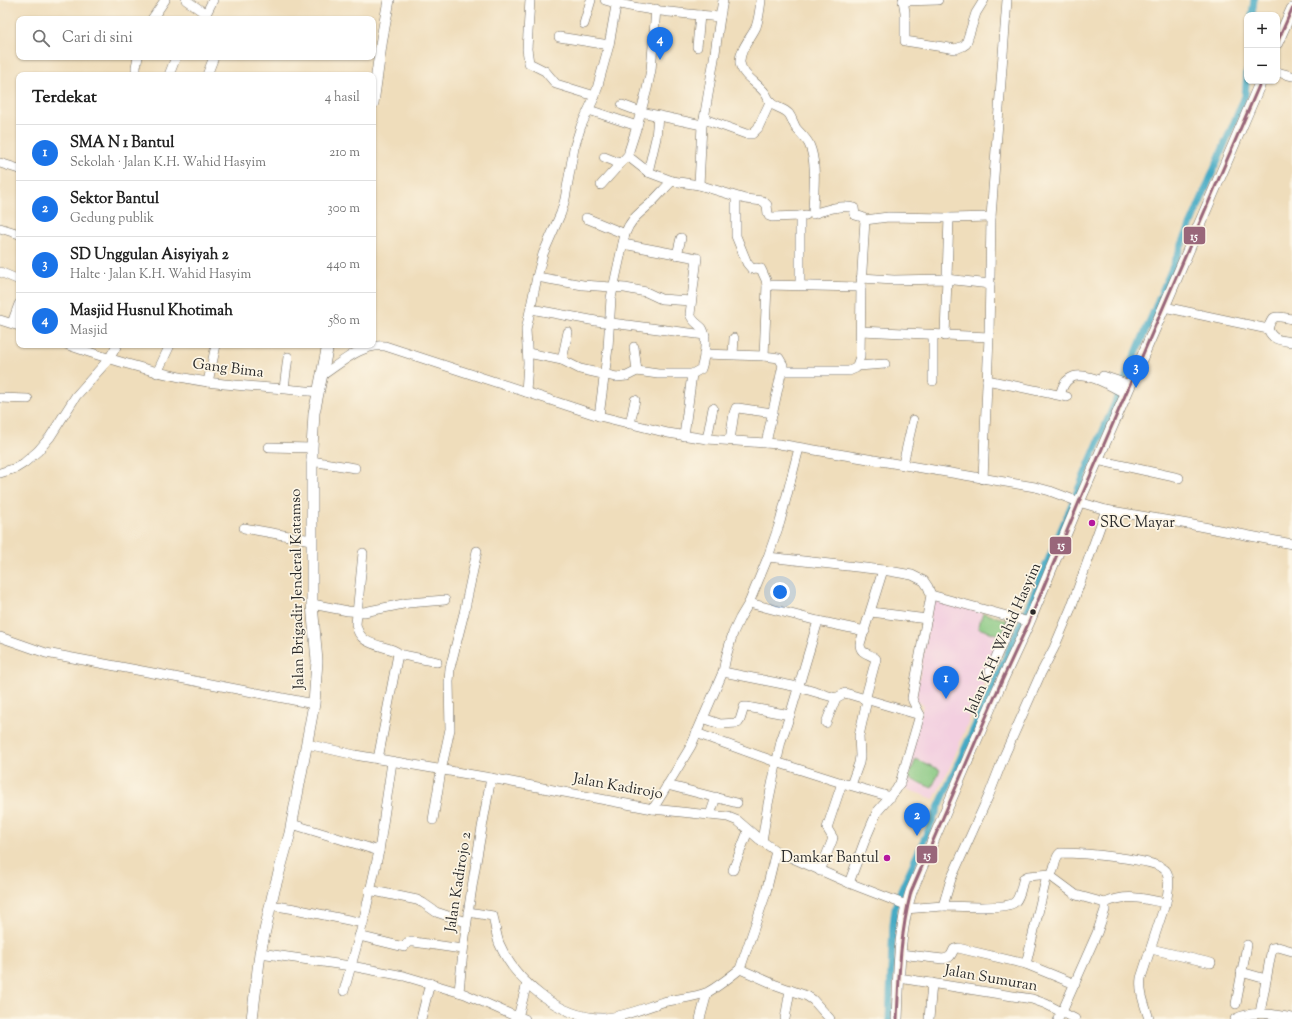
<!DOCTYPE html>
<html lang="id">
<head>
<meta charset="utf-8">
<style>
	:root { --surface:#fff; --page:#f6f6f6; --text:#222; --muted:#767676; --line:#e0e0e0; --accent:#1a73e8 }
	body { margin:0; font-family:"Sorts Mill Goudy",serif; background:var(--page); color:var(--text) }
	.controls { position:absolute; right:12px; top:12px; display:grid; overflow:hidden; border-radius:8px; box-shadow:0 1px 3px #0004 }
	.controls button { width:36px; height:36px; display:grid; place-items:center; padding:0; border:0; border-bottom:1px solid var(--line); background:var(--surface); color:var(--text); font:20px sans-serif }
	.you { position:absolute; left:780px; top:592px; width:14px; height:14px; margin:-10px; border:3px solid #fff; border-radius:50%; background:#1a73e8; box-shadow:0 0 0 6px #1a73e833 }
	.badge { display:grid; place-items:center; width:26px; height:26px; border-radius:50%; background:var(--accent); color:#fff; font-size:13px; font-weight:700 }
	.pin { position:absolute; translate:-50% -33px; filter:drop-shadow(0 1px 2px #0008) }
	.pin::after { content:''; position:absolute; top:21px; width:14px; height:12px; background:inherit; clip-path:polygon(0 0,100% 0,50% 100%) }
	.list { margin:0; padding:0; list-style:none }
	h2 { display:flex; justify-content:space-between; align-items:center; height:52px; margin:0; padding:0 16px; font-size:17px }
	h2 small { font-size:13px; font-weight:400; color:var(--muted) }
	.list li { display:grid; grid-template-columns:26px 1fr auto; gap:12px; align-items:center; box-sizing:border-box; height:56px; padding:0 16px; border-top:1px solid var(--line) }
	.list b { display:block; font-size:15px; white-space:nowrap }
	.list p { margin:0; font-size:13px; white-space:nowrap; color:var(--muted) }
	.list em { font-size:13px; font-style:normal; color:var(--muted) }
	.icon { flex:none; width:22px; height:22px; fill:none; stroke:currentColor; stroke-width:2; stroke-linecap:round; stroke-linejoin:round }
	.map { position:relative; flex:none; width:1292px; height:1019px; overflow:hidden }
	.search { position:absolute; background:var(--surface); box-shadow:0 1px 3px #0004; left:16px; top:16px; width:360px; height:44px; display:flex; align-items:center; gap:10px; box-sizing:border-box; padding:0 14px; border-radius:8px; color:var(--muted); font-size:15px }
	.panel { position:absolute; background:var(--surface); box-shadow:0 1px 3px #0004; left:16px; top:72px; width:360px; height:276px; border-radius:8px }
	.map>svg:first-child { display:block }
</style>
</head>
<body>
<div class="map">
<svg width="1292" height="1019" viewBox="0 0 1292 1019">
	<rect width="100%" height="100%" fill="#fcf5e5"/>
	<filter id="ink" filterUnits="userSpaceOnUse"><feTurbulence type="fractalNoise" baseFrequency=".025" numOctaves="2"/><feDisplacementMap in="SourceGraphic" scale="8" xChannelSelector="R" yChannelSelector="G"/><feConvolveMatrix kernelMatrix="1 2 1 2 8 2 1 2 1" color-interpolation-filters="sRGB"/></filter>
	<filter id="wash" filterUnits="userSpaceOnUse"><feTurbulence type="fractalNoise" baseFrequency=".012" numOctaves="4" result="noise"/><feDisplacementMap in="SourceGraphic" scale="16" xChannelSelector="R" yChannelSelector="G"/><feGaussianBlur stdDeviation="0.9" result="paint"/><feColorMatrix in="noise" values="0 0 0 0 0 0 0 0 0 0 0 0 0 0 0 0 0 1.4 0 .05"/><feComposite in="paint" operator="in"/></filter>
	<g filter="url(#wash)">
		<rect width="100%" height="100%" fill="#efddbb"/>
		<path fill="#f3cfe0" d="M933,597L1009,621L951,765L934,799L901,787L923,705L915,701Z"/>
		<g fill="#84c67f" stroke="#587855">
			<path d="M983,613L1007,620L1002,636L978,628Z"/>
			<path d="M916,759L940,770L932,788L908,778Z"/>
		</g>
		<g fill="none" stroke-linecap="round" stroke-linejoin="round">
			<g stroke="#45aac5" stroke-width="7">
				<path d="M1252,15L1254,0"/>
				<path d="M889,1019L893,924L895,908L899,895L1024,617L1245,96L1247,72"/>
			</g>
		</g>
	</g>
	<g filter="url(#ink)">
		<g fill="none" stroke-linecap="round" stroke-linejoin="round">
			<g stroke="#70695d" stroke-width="10">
				<g id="minor">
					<path d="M186,0L206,14L213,0"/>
					<path d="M530,0L527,49L529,63L545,71L556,84L595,96"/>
					<path d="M605,0C640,11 683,13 720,17"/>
					<path d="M761,0C760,9 759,18 756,27C751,38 739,50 740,63C742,76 758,83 765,93C768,96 768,100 771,103C776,108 784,108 789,114C792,118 793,123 796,128C800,133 806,138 809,144C818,164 813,192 813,214C825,210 842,204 854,208L855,215L862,217L865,220L888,217L949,218L991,217"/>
					<path d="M903,0L905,12V41L956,49L963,46L966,44L976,13L984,0"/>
					<path d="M903,1L938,0"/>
					<path d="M152,19L165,0"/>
					<path d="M584,24L591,0"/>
					<path d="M559,37L609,45"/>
					<path d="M697,47L700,15"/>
					<path d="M1277,72L1292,76"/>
					<path d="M136,75V67L138,57"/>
					<path d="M169,75L176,57"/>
					<path d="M207,75L214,57"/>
					<path d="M622,105L641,112L702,125"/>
					<path d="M589,110L637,126L629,151V157L648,172L672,181"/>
					<path d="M704,119L746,134H752L758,128L770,102"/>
					<path d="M637,126L647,89L651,70L656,9"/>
					<path d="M604,157L619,163"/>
					<path d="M0,163L19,169"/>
					<path d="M648,172L656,138L658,116"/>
					<path d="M601,185L629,154"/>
					<path d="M699,185L702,125L704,119L715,53L720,17L723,0"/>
					<path d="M736,197V236L747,263L752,269L756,268L761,269L766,280L767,285L764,356L779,358L783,365L766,443"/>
					<path d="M586,218L625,234"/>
					<path d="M0,228L19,234"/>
					<path d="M677,255L681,238"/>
					<path d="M0,272L19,280"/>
					<path d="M537,277L583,285L625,288L646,292L661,299L691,301"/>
					<path d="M861,278L894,280L946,279L990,284"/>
					<path d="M767,285L861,287"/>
					<path d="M800,285V216L806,215"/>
					<path d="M1164,307L1268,329C1273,341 1281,340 1292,342"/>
					<path d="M531,309L596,321L705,335"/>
					<path d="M0,320L19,326"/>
					<path d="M12,323L19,304"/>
					<path d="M1268,329C1273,312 1277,317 1292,319"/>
					<path d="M861,331L989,337"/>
					<path d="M945,336L949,218"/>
					<path d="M68,345C114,361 160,375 208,382C244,387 281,388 318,392"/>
					<path d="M634,347L637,371"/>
					<path d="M528,353L562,360L580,369L616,377L627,376L637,371L658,374H692L701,369C704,360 708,336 702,328C697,323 692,321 690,314L697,258L623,244"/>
					<path d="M704,354L764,356"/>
					<path d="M733,354L734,338"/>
					<path d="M562,360L568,332"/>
					<path d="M858,366L885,364"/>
					<path d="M782,371H849L856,368L860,357L861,287L865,220"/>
					<path d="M157,373L170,345"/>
					<path d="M321,376C340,364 361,343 385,346L599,416L668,433L707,439L779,444L1035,487L1050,491L1079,502L1106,510L1188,524L1292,544"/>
					<path d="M1103,376L1130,385"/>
					<path d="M987,380L1067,397"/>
					<path d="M933,381V335"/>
					<path d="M208,382L216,345"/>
					<path d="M284,388L288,357"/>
					<path d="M526,392L528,363L526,330L537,277L543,254L561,213L565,199L574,148L581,126L595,96L609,45L617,0"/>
					<path d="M1060,395C1062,389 1063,383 1069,379C1083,368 1113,387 1126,394"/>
					<path d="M0,398L28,399"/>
					<path d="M599,416L608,348L611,298L625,234C631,218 639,214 651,203C658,196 665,188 672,181L699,185L745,199L763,201L767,205L768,214L769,216L772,217L800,216"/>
					<path d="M630,424L635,400"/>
					<path d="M684,436L692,374"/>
					<path d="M707,439L713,408"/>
					<path d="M730,440L734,413L736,408H738L773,413"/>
					<path d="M269,447L312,448"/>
					<path d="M1097,460L1179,478"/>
					<path d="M311,461L355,468"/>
					<path d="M903,464L913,420"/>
					<path d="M0,473L16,468L24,463L38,451L50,437L76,396L109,359L117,345"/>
					<path d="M983,479L989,337L991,217L1007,0"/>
					<path d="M1106,510L1071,608L1054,648L1041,673L1005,754L989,795L951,879L943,906C956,906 1007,910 1015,902C1021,896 1021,885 1024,878L1028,876L1051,874C1056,868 1054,858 1060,853C1077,853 1157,858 1166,871C1171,879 1168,890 1167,898L1141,978C1139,993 1145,1005 1149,1019"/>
					<path d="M244,528L311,540"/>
					<path d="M363,553L356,624C359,644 376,644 393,650L397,652L398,654L378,759"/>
					<path d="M768,557L883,570L912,575L924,581L928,587L931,595L912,698L913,701L920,715L900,783L896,790L877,812L865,840L849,883"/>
					<path d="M931,595L1029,622"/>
					<path d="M749,603L818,621L865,631"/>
					<path d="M312,604L348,611L364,612L408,603L445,600"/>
					<path d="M871,612L927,619"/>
					<path d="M0,637L46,653L169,676L314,704"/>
					<path d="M398,654L437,662"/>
					<path d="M990,671L1013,618"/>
					<path d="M723,672L798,687L836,698L845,693L920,715"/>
					<path d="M865,700L876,659C871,653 860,655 860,644L883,570"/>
					<path d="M703,718L720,724L738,723L740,720L744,707H747L790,715"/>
					<path d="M826,723L836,698"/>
					<path d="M696,733L776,762L842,783L891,797"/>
					<path d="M307,744L355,755L491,778L653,809L728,817L738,821L759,839L776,851L849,883L906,905"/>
					<path d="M667,785L737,803"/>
					<path d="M851,785L859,763L860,756L859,736L867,700"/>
					<path d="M653,809L691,746L723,672L726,657L733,633L740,618L749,603L768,557L780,522L799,448"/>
					<path d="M710,815L716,797"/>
					<path d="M433,820L441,771L450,729L449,682L450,668L464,613L477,551"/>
					<path d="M292,824L379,851L363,923L344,991"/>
					<path d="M762,841L768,804L781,741L791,712L818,621"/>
					<path d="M379,851L392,762"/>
					<path d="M776,851L765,896L740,969L776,985L807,996L813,1000L830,1019"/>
					<path d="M733,870L748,831"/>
					<path d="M820,871L832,841L833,838L827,828L842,783"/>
					<path d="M1049,875L1076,895L1105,903V910L1097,933L1062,1012L1058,1019"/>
					<path d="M369,890L417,900L423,903L436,912L466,922"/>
					<path d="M1105,903C1128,893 1142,899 1166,903"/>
					<path d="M270,905L295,909L363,923"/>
					<path d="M905,909L943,906"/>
					<path d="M468,912L493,916C495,925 496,934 499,943C515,981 560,1019 604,1018C624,1017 644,1008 663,1002C675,999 697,997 708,992C719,986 730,977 740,969"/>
					<path d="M359,936L404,947L408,942H414L462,949"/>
					<path d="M1151,949L1211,963"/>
					<path d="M260,953L351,966L404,976L465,994L510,1014L525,1019"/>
					<path d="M900,954L943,959C950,958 951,956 954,949L958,948L1026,964L1075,984"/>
					<path d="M1026,964L1047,875"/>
					<path d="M1241,972L1266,979"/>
					<path d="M899,978L1032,999L1046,1004L1075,1019"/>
					<path d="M459,992C465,920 478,849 491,778"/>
					<path d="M1236,1004L1247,945"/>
					<path d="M1260,1013L1272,948L1278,947L1292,951"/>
					<path d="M518,1017L527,983"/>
					<path d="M421,1019L430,983"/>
					<path d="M700,1019L707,993"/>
					<path d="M785,1019L790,990"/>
					<path d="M929,1019L932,983"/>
					<path d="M1235,1019C1252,1010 1274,1014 1292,1018"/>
				</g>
			</g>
			<g stroke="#70695d" stroke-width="12">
				<g id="major">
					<path d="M1277,43L1292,9"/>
					<path d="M373,103L382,38L389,0"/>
					<path d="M252,1019L260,953L273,894L290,833L314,704L317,661L312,604V448L314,413L328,345"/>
					<path d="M897,1019C899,977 898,933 911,892L999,687L1029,622L1079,502L1164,307L1261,81"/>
				</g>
			</g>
			<use href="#minor" stroke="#fff" stroke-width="9"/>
			<use href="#major" stroke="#fff" stroke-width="11"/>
			<g stroke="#fcf5e5" stroke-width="6">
				<g id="bus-1">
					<path d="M1277,43L1292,9"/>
					<path d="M897,1019C899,976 900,934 911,892L999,687L1029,622L1079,502L1261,81"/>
				</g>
			</g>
			<use href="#bus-1" stroke="#99667a" stroke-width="3"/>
		</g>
	</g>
	<g fill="#b5179e" stroke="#fcf5e5" stroke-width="1.5">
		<circle cx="1092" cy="523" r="4"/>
		<circle cx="887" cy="858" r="4"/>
	</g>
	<circle fill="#2b2b2b" stroke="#fcf5e5" stroke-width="1.5" cx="1033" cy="612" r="3.5"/>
	<g text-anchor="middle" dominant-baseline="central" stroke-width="3.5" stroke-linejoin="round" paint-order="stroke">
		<g font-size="15" fill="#2b2b2b" stroke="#fcf5e5">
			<text transform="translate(228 369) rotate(7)">Gang Bima</text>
			<text transform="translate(298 589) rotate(-91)">Jalan Brigadir Jenderal Katamso</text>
			<text transform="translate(1004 639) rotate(-66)">Jalan K.H. Wahid Hasyim</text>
			<text transform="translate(618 787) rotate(10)">Jalan Kadirojo</text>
			<text transform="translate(459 882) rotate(-81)">Jalan Kadirojo 2</text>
			<text transform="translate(991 979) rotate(10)">Jalan Sumuran</text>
		</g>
		<g font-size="15" fill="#2b2b2b" stroke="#fcf5e5" text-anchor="start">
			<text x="1100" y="523">SRC Mayar</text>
			<text x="879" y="858" text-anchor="end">Damkar Bantul</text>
		</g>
	</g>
	<g stroke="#fcf5e5" stroke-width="1.5">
		<rect x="1183" y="226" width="23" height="19" rx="4" fill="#99667a"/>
		<rect x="1049" y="536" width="23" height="19" rx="4" fill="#99667a"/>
		<rect x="916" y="845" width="22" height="19" rx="4" fill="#99667a"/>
	</g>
	<g font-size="11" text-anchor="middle" font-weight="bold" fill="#fff">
		<text x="1194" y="240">15</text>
		<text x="1061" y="549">15</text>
		<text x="927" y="859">15</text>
	</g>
</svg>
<div class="controls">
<button>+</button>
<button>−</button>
</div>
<div class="you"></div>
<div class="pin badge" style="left:946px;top:699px">1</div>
<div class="pin badge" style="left:917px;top:836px">2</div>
<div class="pin badge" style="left:1136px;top:388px">3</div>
<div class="pin badge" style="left:660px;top:60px">4</div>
<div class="search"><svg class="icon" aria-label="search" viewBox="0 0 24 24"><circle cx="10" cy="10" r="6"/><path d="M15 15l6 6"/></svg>Cari di sini</div>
<section class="panel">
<h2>Terdekat<small>4 hasil</small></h2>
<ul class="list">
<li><span class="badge">1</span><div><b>SMA N 1 Bantul</b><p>Sekolah · Jalan K.H. Wahid Hasyim</p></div><em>210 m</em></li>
<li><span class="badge">2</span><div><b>Sektor Bantul</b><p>Gedung publik</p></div><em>300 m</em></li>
<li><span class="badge">3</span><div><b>SD Unggulan Aisyiyah 2</b><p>Halte · Jalan K.H. Wahid Hasyim</p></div><em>440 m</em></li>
<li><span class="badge">4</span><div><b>Masjid Husnul Khotimah</b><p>Masjid</p></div><em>580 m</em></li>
</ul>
</section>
</div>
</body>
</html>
